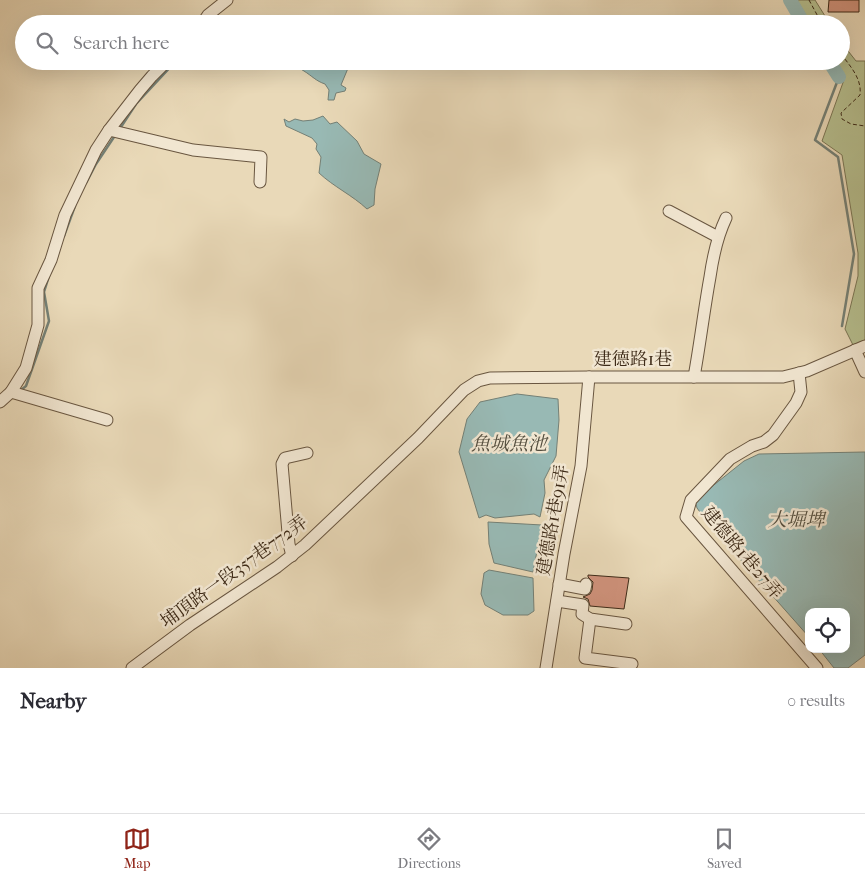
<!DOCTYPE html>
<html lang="en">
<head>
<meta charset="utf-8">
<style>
	:root { --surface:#fff; --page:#f7f7f7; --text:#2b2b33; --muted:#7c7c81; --line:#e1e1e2; --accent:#8f2418 }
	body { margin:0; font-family:"IM FELL French Canon","Noto Serif TC",serif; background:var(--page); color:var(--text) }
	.controls { position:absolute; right:15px; bottom:15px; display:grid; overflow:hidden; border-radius:10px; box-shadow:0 5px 20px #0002 }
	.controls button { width:45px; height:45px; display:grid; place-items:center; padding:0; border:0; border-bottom:1px solid var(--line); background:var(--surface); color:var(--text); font:25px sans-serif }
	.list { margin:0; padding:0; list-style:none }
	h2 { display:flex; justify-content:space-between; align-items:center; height:65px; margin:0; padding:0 20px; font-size:21px }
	h2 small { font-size:16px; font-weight:400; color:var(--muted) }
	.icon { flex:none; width:28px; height:28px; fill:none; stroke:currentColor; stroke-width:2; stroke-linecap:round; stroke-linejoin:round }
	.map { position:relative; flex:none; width:865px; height:668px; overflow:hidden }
	.search { position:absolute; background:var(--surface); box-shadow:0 5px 20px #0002; left:15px; right:15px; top:15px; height:55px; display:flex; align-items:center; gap:12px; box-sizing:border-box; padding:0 18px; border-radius:28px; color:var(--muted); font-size:19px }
	.sheet { height:145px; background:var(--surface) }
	nav { display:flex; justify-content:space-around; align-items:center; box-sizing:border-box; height:70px; border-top:1px solid var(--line); background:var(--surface); font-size:14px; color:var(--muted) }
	nav a { display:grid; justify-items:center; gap:2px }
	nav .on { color:var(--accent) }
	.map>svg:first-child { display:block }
</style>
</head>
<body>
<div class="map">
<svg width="865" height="668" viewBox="0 0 865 668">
	<rect width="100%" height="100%" fill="#e9d9b8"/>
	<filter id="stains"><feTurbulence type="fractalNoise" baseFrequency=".004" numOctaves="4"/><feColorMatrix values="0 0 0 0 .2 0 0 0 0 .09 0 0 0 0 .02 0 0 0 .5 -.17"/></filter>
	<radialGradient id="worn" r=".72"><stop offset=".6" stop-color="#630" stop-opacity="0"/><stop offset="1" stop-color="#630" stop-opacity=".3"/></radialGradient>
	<g fill="#b6bf8f" stroke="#7a7554">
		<path d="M797,0H815L830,24H811Z"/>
		<path d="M841,42L856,61H865V340L853,345L845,329L858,276V253L842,155L822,141L845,77L835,61H841Z"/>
	</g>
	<g fill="#98b9b4" stroke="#748076">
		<path d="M330,17L352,21L354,24H307L316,19Z"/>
		<path d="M290,61H351L341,85L346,88L345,91L336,93L334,100H328L329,90L325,84C316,81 312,76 304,71C298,67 294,66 290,61Z"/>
		<path d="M323,116L330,124L337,122L357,141L364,154L381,164L375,189L374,205L367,209C352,195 334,187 319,173L321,157L316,149L317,144L312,138L286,126L284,119L289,122L295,119L303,121L313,120Z"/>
		<path d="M517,394L558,399L559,420L556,456L544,480L545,493L540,517L534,514L495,518L486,515L479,518L459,452L467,419L480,402Z"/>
		<path d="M865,452V655L848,668H834L819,649H846V612H809V637L708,523L697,508L695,500L744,461L759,454Z"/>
		<path d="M488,522L542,525L533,572L494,563L489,544Z"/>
		<path d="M489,570L533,578L534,611L528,615H503L485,605L481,594L484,573Z"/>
	</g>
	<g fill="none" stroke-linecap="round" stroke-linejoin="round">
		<g stroke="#748076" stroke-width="2.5">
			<path d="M211,24L217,17V13"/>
			<path d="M839,77L815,140L838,157L854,254L842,326"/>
			<path d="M119,130L136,104L176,61"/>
			<path d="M86,183L96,164L116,134"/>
			<path d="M64,236L75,206"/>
			<path d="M21,390L26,386L49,321L44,292L49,276"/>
		</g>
		<g stroke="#98b9b4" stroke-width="14">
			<path d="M790,0L804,24"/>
			<path d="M829,61L839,77"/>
		</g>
	</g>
	<g fill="#cf927b" stroke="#3e2b18">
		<path d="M829,0H859V12H828Z"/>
		<path d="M588,575L629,578L624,609L590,606L588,599L583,597L590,594L592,590L593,582L588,577Z"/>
	</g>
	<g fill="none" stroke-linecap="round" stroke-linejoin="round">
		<g stroke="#695640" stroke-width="13">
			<g id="minor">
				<path d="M202,24L208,15L227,0"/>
				<path d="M109,130L193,150L261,157L260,182"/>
				<path d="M669,211L718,237"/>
				<path d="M855,350L865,372"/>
				<path d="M799,373L801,392L796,403L773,435L764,442L752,446L730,459L691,500L686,517L817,668"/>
				<path d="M694,377C700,344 704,310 710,277C713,256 717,237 726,218"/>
				<path d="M11,392L107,420"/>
				<path d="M0,402L11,392L26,368L38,325V288L51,260L65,215L96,150L109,130L140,90L152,76L167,61"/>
				<path d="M292,556L289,544L282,464L285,458L307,453"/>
				<path d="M559,584L585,589L586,584"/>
				<path d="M557,601L583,605L582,614L590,619L626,624"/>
				<path d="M590,619L585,658L632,664"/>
				<path d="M132,668L190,625L277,567L305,545L418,438L464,390L478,381L490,378L589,377H783L807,371L865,346"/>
				<path d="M546,668L564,554L581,466L589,377"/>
			</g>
		</g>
		<g stroke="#3e2b18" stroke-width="1" stroke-dasharray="4 2.5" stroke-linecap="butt">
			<path d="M809,0L822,24"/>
			<path d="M841,54C851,67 862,79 860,95L841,113L842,119L851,124L865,126"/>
		</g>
		<use href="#minor" stroke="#f1e6d1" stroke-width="11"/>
	</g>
	<g text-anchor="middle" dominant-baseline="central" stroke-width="5" stroke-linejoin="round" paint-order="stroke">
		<g font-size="18" fill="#3e2b18" stroke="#f1e6d1">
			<text x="633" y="359">建德路1巷</text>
			<text transform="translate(553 520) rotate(-80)">建德路1巷91弄</text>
			<text transform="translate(742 553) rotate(50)">建德路1巷27弄</text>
			<text transform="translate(234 572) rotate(-36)">埔頂路一段357巷772弄</text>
		</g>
		<g font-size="19" font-style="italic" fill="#544e3f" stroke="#f1e6d1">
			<text x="509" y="444">魚城魚池</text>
			<text x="796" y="520">大堀埤</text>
		</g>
	</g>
	<rect width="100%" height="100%" filter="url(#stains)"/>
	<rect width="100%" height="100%" fill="url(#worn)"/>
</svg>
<div class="controls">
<button><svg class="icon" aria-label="locate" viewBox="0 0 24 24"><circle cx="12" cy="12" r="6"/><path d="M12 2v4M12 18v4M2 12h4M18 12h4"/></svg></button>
</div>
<div class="search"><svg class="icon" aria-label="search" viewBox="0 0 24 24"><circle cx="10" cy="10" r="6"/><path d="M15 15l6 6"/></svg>Search here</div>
</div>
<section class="sheet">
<h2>Nearby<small>0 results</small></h2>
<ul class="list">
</ul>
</section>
<nav>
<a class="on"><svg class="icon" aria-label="map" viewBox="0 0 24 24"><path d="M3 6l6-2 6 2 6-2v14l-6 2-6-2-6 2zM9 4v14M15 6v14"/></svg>Map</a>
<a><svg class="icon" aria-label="directions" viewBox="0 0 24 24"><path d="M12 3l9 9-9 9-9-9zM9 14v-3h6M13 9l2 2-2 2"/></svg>Directions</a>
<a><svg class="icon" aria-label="saved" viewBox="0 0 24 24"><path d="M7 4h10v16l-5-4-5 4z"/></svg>Saved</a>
</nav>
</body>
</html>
